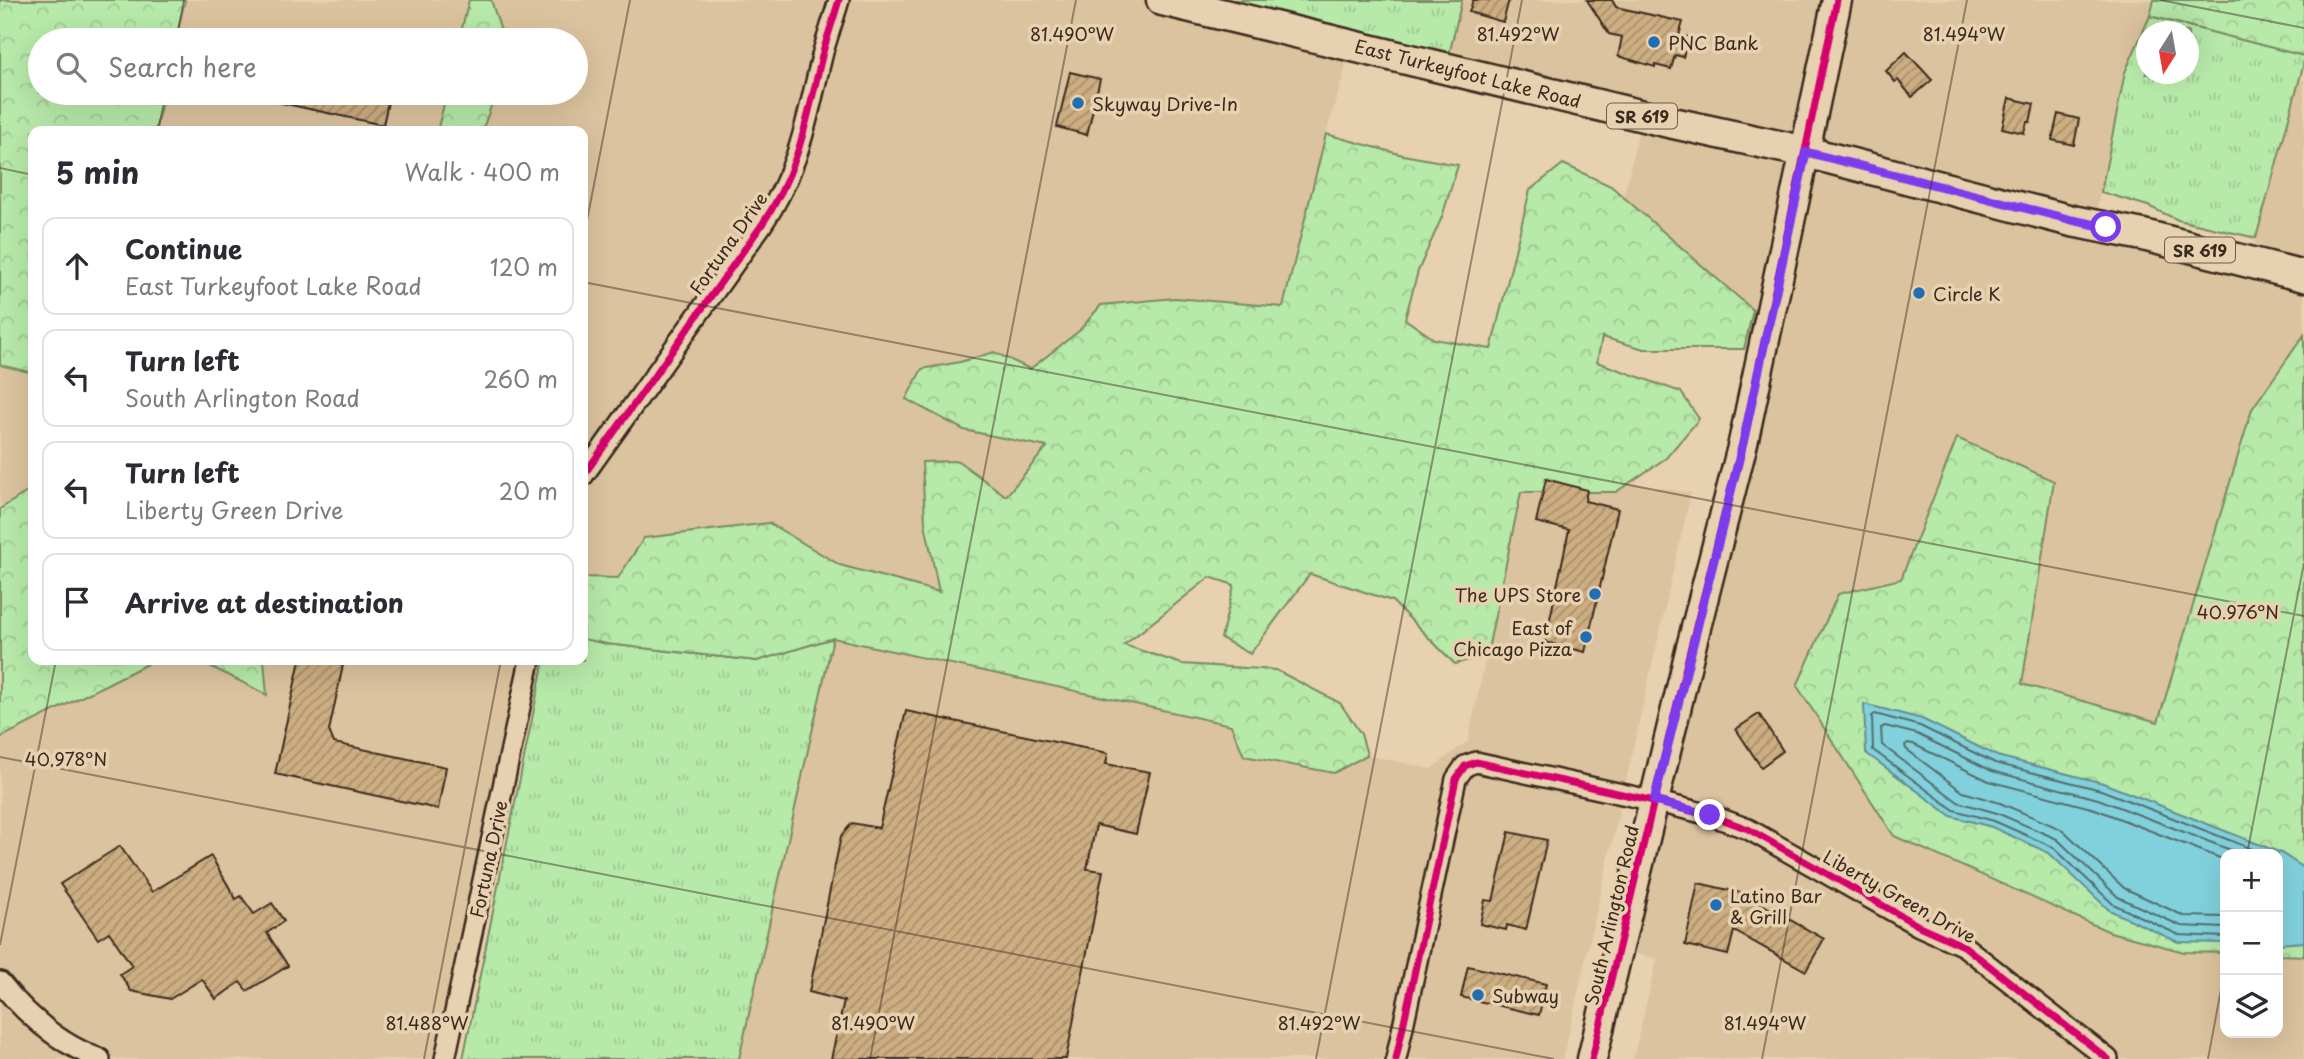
<!DOCTYPE html>
<html lang="en">
<head>
<meta charset="utf-8">
<style>
	:root { --surface:#fff; --page:#f7f7f7; --text:#2b2b33; --muted:#7c7c81; --line:#e1e1e2 }
	body { margin:0; font-family:"Playpen Sans",sans-serif; background:var(--page); color:var(--text) }
	.controls { position:absolute; right:21px; bottom:21px; display:grid; overflow:hidden; border-radius:14px; box-shadow:0 7px 28px #0002 }
	.controls button { width:63px; height:63px; display:grid; place-items:center; padding:0; border:0; border-bottom:2px solid var(--line); background:var(--surface); color:var(--text); font:35px sans-serif }
	.compass { position:absolute; left:2136px; top:21px; width:63px; height:63px; border-radius:50%; background:var(--surface); box-shadow:0 7px 28px #0002; rotate:191deg }
	.stop { position:absolute; width:21px; height:21px; margin:-16px; border:5px solid #7c3aed; border-radius:50%; background:#fff }
	.stop.end { background:#7c3aed; border-color:#fff; box-shadow:0 2px 7px #0008 }
	.list { margin:0; padding:0; list-style:none }
	h2 { display:flex; justify-content:space-between; align-items:center; height:91px; margin:0; padding:0 28px; font-size:30px }
	h2 small { font-size:23px; font-weight:400; color:var(--muted) }
	.list li { display:grid; grid-template-columns:46px 1fr auto; gap:21px; align-items:center; box-sizing:border-box; height:98px; margin:0 14px 14px; padding:0 14px; border:2px solid var(--line); border-radius:14px }
	.list b { display:block; font-size:26px; white-space:nowrap }
	.list p { margin:0; font-size:23px; white-space:nowrap; color:var(--muted) }
	.list em { font-size:23px; font-style:normal; color:var(--muted) }
	.icon { flex:none; width:38px; height:38px; fill:none; stroke:currentColor; stroke-width:2; stroke-linecap:round; stroke-linejoin:round }
	.map { position:relative; flex:none; width:2304px; height:1059px; overflow:hidden }
	.search { position:absolute; background:var(--surface); box-shadow:0 7px 28px #0002; left:28px; top:28px; width:560px; height:77px; display:flex; align-items:center; gap:18px; box-sizing:border-box; padding:0 24px; border-radius:38px; color:var(--muted); font-size:26px }
	.panel { position:absolute; background:var(--surface); box-shadow:0 7px 28px #0002; left:28px; top:126px; width:560px; height:539px; border-radius:14px }
	.map>svg:first-child { display:block }
</style>
</head>
<body>
<div class="map">
<svg width="2304" height="1059" viewBox="0 0 2304 1059">
	<defs>
		<pattern id="grass-tufts" width="24" height="20" patternUnits="userSpaceOnUse" patternTransform="scale(1.75)"><rect width="24" height="20" fill="#b7e9a9"/><path d="M3 7l-1-3M5 7V3M7 7l1-3M15 17l-1-3M17 17v-4M19 17l1-3" fill="none" stroke="#9ec891"/></pattern>
		<pattern id="forest-crowns" width="20" height="18" patternUnits="userSpaceOnUse" patternTransform="scale(1.75)"><rect width="20" height="18" fill="#b7e9a9"/><path d="M2 6a3 3 0 1 1 6 0M12 15a3 3 0 1 1 6 0" fill="none" stroke="#9ec891"/></pattern>
		<pattern id="building-hatch" width="6" height="6" patternUnits="userSpaceOnUse" patternTransform="scale(1.75)"><rect width="6" height="6" fill="#cdae82"/><path d="M-1 1l2-2M0 6l6-6M5 7l2-2" fill="none" stroke="#a88e6a"/></pattern>
	</defs>
	<rect width="100%" height="100%" fill="#e7d1b0"/>
	<filter id="ink" filterUnits="userSpaceOnUse"><feTurbulence type="fractalNoise" baseFrequency=".0143" numOctaves="2"/><feDisplacementMap in="SourceGraphic" scale="14" xChannelSelector="R" yChannelSelector="G"/><feConvolveMatrix kernelMatrix="1 2 1 2 8 2 1 2 1" color-interpolation-filters="sRGB"/></filter>
	<g filter="url(#ink)">
		<g fill="#dcc39f">
			<path d="M185,0H469L459,40H176Z"/>
			<path d="M491,0H1201L1352,46L1326,134L1283,307L1236,304L1101,305L1079,331L1030,369L994,352L960,362L922,369L907,399L964,430L1048,447L1006,496L958,461L925,523L939,593L840,565L769,523L618,578L583,577V131H482L496,93H576V40H504Z"/>
			<path d="M1462,0H2154L2150,16L2125,72L2094,224L2304,276V335L2252,409L2158,722L2022,684L2054,481L1958,438L1901,580L1838,594L2184,952L2225,953V1033H2278V955L2304,956V1059H1633L1657,959L1619,950L1763,343L1602,292L1642,116L1446,68Z"/>
			<path d="M2299,80L2304,81V266L2252,254Z"/>
			<path d="M164,93H447L437,131H155Z"/>
			<path d="M0,365L33,373V488L0,509Z"/>
			<path d="M1527,465L1691,493L1563,1059H739L833,638L1431,769L1468,741Z"/>
			<path d="M155,660H198L267,695L264,660H530L446,1059H0V738Z"/>
		</g>
		<g fill="url(#grass-tufts)" stroke="#798a64" stroke-width="2" fill-rule="evenodd">
			<path d="M1209,0H1462L1449,55Z"/>
			<path d="M2150,16L2304,56V63L2256,238L2178,220L2148,206L2101,192L2125,72ZM2146,32H2188V74H2146Z"/>
			<path d="M583,638L607,644L757,661L833,638L739,1059H463L544,660H583Z"/>
		</g>
		<g fill="url(#forest-crowns)" stroke="#798a64" stroke-width="2">
			<path d="M0,0H185L176,40H40V93H164L155,131H33V373L0,365Z"/>
			<path d="M469,0H491L504,40H459Z"/>
			<path d="M2154,0H2304V56L2150,16Z"/>
			<path d="M447,93H496L482,131H437Z"/>
			<path d="M1326,134L1403,155L1458,165L1442,217L1418,271L1405,319L1434,339L1491,349L1530,190L1563,164L1611,186L1753,310L1744,349H1644L1602,337L1597,362L1681,392L1699,419L1666,458L1616,492H1521L1487,654L1455,664L1392,601L1310,574L1250,654L1221,638L1234,585L1210,577L1124,645L1182,664L1276,670L1340,703L1361,734L1367,755L1334,773L1244,756L1231,725L833,638L757,661L607,644L583,639V577L618,578L644,538L769,523L840,565L939,592L925,523L922,462L958,461L1006,496L1047,447L964,430L906,399L922,369L960,362L994,352L1030,369L1079,331L1101,305L1175,298L1283,307Z"/>
			<path d="M2304,335V956L2278,955V854H2225V953L2184,952L2110,932L1894,836L1797,686L1838,594L1901,579L1957,438L2054,481L2022,684L2158,722L2252,409Z"/>
			<path d="M33,488V660H155L0,738V509Z"/>
			<path d="M198,660H264L267,695Z"/>
		</g>
		<path fill="#81d1dd" stroke="#658e91" stroke-width="2" d="M1864,704L1922,719L1997,756L2103,783L2281,853L2304,868V942L2278,944V854H2225V943L2178,942L2109,910L2049,853L1992,827L1951,816L1866,753Z"/>
		<g fill="none" stroke-linecap="round" stroke-linejoin="round">
			<g stroke="#576d6a" stroke-width="2">
				<path d="M2225,860L2095,809L1989,781L1913,744L1908,743L1905,745L1906,749L1963,792L2000,803L2063,830L2124,888L2184,916L2225,917"/>
				<path d="M2225,928L2181,926L2118,897L2057,839L1997,813L1958,802L1882,745L1881,728L1885,726L1917,734L1992,771L2098,799L2241,854"/>
				<path d="M2225,937L2179,935L2113,904L2053,847L1994,821L1954,810L1873,750L1872,716L1875,714L1920,726L1995,763L2101,790L2265,854"/>
			</g>
		</g>
		<g fill="url(#building-hatch)" stroke="#3b2a1e" stroke-width="2">
			<path d="M1473,0H1509L1503,22L1469,12Z"/>
			<path d="M1587,0H1612L1616,7L1683,22L1679,35L1688,37L1683,57L1675,55L1671,69L1655,65V67L1618,56L1622,37L1609,34Z"/>
			<path d="M1906,52L1932,80L1912,97L1898,80L1895,82L1886,71Z"/>
			<path d="M1070,72L1100,79L1087,135L1057,127Z"/>
			<path d="M264,93H390L383,125L263,99Z"/>
			<path d="M2009,98L2034,104L2030,122H2027L2024,133L2002,128Z"/>
			<path d="M2058,114L2079,119L2074,145L2052,140Z"/>
			<path d="M1546,479L1587,490L1585,501L1618,509L1585,652L1545,642L1569,530L1536,522Z"/>
			<path d="M300,660H323L343,665L329,731L334,743L446,767L438,809L275,774Z"/>
			<path d="M906,711L1108,753L1106,764L1150,772L1136,834L1096,825L1087,869L1103,871L1066,1059H831L844,1001L809,992L841,836L852,823L879,828Z"/>
			<path d="M1759,714L1783,751L1761,767L1736,729Z"/>
			<path d="M1509,832L1547,840L1526,930L1507,925L1506,930L1480,924L1485,900L1493,901Z"/>
			<path d="M120,846L152,892L211,856L236,899L241,896L254,914L272,903L284,921L267,933L288,966L247,991L240,982L216,999L202,979L170,999L131,991L120,974L132,966L109,932L98,939L60,884Z"/>
			<path d="M1698,883L1742,893L1824,939L1806,971L1734,931L1728,955L1685,945Z"/>
			<path d="M1468,966L1546,984L1539,1015L1461,997Z"/>
		</g>
		<g fill="none" stroke-linecap="round" stroke-linejoin="round">
			<g stroke="#3b2a1e" stroke-width="24">
				<g id="minor">
					<path d="M583,476L761,226C800,170 807,117 823,52C828,35 834,17 839,0"/>
					<path d="M0,982C26,1015 59,1044 100,1059"/>
					<path d="M445,1059L530,660"/>
					<path d="M1396,1059L1456,779L1465,766L1476,762L1654,801L1710,815L1748,829L1919,926L1964,946L2108,1059"/>
				</g>
			</g>
			<g stroke="#3b2a1e" stroke-width="33">
				<path id="secondary" d="M1592,1059L1690,651L1743,443L1837,0"/>
			</g>
			<g stroke="#3b2a1e" stroke-width="35">
				<path id="primary" d="M1162,0L1664,121L1806,152L2072,221L2143,235L2304,276"/>
			</g>
			<use href="#minor" stroke="#e7d1b0" stroke-width="19"/>
			<use href="#secondary" stroke="#e7d1b0" stroke-width="28"/>
			<use href="#primary" stroke="#e7d1b0" stroke-width="30"/>
			<g stroke="#e7d1b0" stroke-width="11">
				<g id="cycleway">
					<path d="M583,476L761,226C800,170 807,117 823,52C828,35 834,17 839,0"/>
					<path d="M1396,1059L1456,779L1465,766L1476,762L1654,801L1710,815L1748,829L1919,926L1964,946L2108,1059"/>
					<path d="M1592,1059L1690,651L1743,443L1837,0"/>
				</g>
			</g>
			<use href="#cycleway" stroke="#d6006c" stroke-width="7"/>
		</g>
	</g>
	<g fill="none" stroke-linecap="round" stroke-linejoin="round" filter="url(#ink)">
		<path stroke="#7c3aed" stroke-width="9" d="M1710,815L1654,801L1743,443L1806,152L2072,220L2106,227"/>
	</g>
	<path fill="none" stroke="#3b2a1e" stroke-width="2" stroke-opacity="0.45" d="M2160,0L2304,28M176,40L184,0M158,131L166,93M0,168L33,175M583,241L630,0M583,282L2304,616M0,757L1554,1059M2247,854L2304,563M0,945L56,660M424,1059L501,660M870,1059L1076,0M1316,1059L1522,0M1762,1059L1967,0M2208,1059L2225,968"/>
	<g fill="#1f6fb2" stroke="#e7d1b0" stroke-width="2.5">
		<circle cx="1654" cy="42" r="7"/>
		<circle cx="1078" cy="103" r="7"/>
		<circle cx="1919" cy="293" r="7"/>
		<circle cx="1595" cy="594" r="7"/>
		<circle cx="1586" cy="637" r="7"/>
		<circle cx="1716" cy="905" r="7"/>
		<circle cx="1478" cy="995" r="7"/>
	</g>
	<g text-anchor="middle" dominant-baseline="central" stroke-width="7" stroke-linejoin="round" paint-order="stroke">
		<g fill="#e7d1b0" stroke="#6f5c4a" stroke-width="2">
			<rect x="1607" y="103.5" width="70" height="25" rx="5"/>
			<rect x="2165" y="237.5" width="70" height="25" rx="5"/>
		</g>
		<g font-size="16" font-weight="bold" fill="#3b2a1e">
			<text x="1642" y="116">SR 619</text>
			<text x="2200" y="250">SR 619</text>
		</g>
		<g font-size="18" fill="#3b2a1e" stroke="#e7d1b0" text-anchor="start">
			<text x="1668" y="42">PNC Bank</text>
			<text x="1092" y="103">Skyway Drive-In</text>
			<text x="1933" y="293">Circle K</text>
			<text x="1581" y="594" text-anchor="end">The UPS Store</text>
			<text x="1572" y="627" text-anchor="end">East of<tspan x="1572" dy="21">Chicago Pizza</tspan></text>
			<text x="1730" y="895">Latino Bar<tspan x="1730" dy="21">&amp; Grill</tspan></text>
			<text x="1492" y="995">Subway</text>
		</g>
		<g font-size="18" fill="#3b2a1e" stroke="#e7d1b0">
			<text transform="translate(1468 73) rotate(14)">East Turkeyfoot Lake Road</text>
			<text transform="translate(728 243) rotate(-55)">Fortuna Drive</text>
			<text transform="translate(488 859) rotate(-78)">Fortuna Drive</text>
			<text transform="translate(1900 896) rotate(29)">Liberty Green Drive</text>
			<text transform="translate(1611 915) rotate(-77)">South Arlington Road</text>
		</g>
	</g>
	<g font-size="18" text-anchor="middle" fill="#3b2a1e" stroke="#e7d1b0" stroke-width="7" stroke-linejoin="round" paint-order="stroke">
		<text x="1072" y="41">81.490°W</text>
		<text x="1518" y="41">81.492°W</text>
		<text x="1964" y="41">81.494°W</text>
		<text x="2238" y="619">40.976°N</text>
		<text x="66" y="766">40.978°N</text>
		<text x="427" y="1030">81.488°W</text>
		<text x="873" y="1030">81.490°W</text>
		<text x="1319" y="1030">81.492°W</text>
		<text x="1765" y="1030">81.494°W</text>
	</g>
</svg>
<div class="controls">
<button>+</button>
<button>−</button>
<button><svg class="icon" aria-label="layers" viewBox="0 0 24 24"><path d="M12 4l9 5-9 5-9-5zM3 14l9 5 9-5"/></svg></button>
</div>
<svg class="compass" viewBox="-18 -18 36 36"><path d="M0-13l5 13h-10z" fill="#e53935"/><path d="M0 13l5-13h-10z" fill="#7c7c81"/></svg>
<div class="stop" style="left:2106px;top:227px"></div>
<div class="stop end" style="left:1710px;top:815px"></div>
<div class="search"><svg class="icon" aria-label="search" viewBox="0 0 24 24"><circle cx="10" cy="10" r="6"/><path d="M15 15l6 6"/></svg>Search here</div>
<section class="panel">
<h2>5 min<small>Walk · 400 m</small></h2>
<ul class="list">
<li><svg class="icon" aria-label="ahead" viewBox="0 0 24 24"><path d="M12 20V5M6 11l6-6 6 6"/></svg><div><b>Continue</b><p>East Turkeyfoot Lake Road</p></div><em>120 m</em></li>
<li><svg class="icon" aria-label="left" viewBox="0 0 24 24"><path d="M17 20v-9H6M10 6l-5 5 5 5"/></svg><div><b>Turn left</b><p>South Arlington Road</p></div><em>260 m</em></li>
<li><svg class="icon" aria-label="left" viewBox="0 0 24 24"><path d="M17 20v-9H6M10 6l-5 5 5 5"/></svg><div><b>Turn left</b><p>Liberty Green Drive</p></div><em>20 m</em></li>
<li><svg class="icon" aria-label="arrive" viewBox="0 0 24 24"><path d="M6 21V4h12l-3 4 3 4H6"/></svg><div><b>Arrive at destination</b></div></li>
</ul>
</section>
</div>
</body>
</html>
